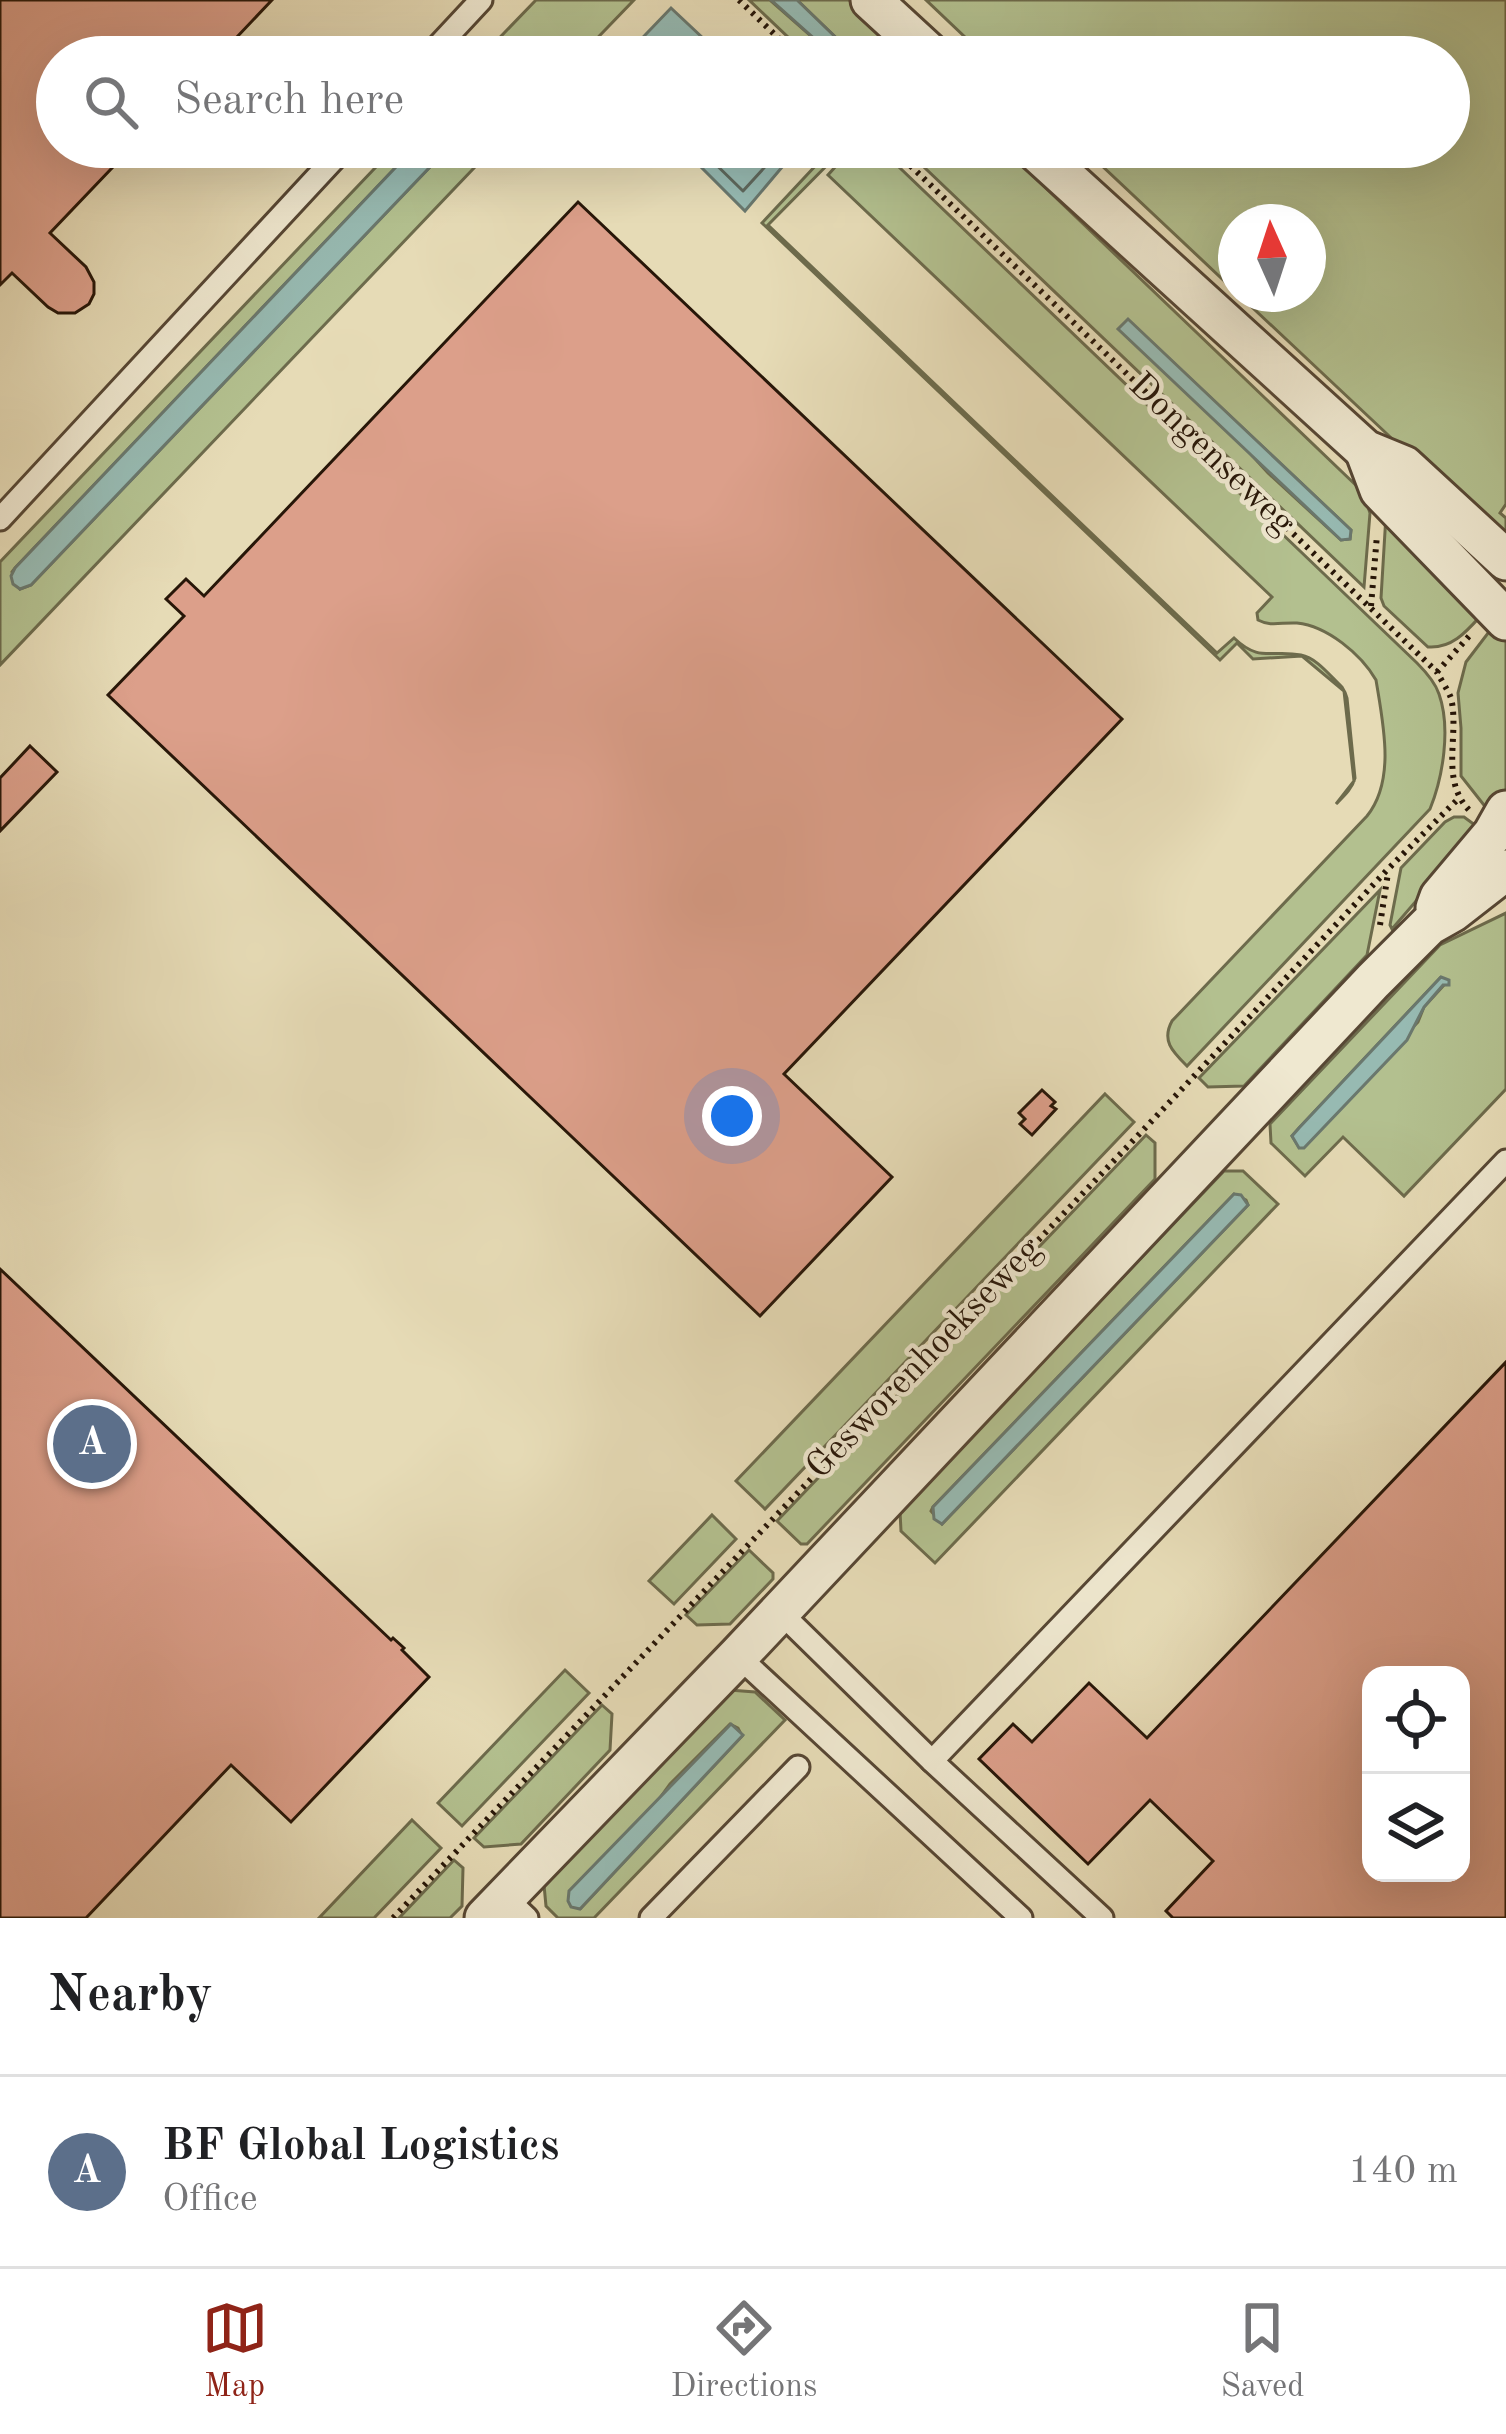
<!DOCTYPE html>
<html lang="en">
<head>
<meta charset="utf-8">
<style>
	:root { --surface:#fff; --page:#f2f2f2; --text:#202124; --muted:#757577; --line:#e0e0e0; --accent:#8f2418 }
	body { margin:0; font-family:"Old Standard TT",serif; background:var(--page); color:var(--text) }
	.controls { position:absolute; right:36px; bottom:36px; display:grid; overflow:hidden; border-radius:24px; box-shadow:0 12px 48px #0002 }
	.controls button { width:108px; height:108px; display:grid; place-items:center; padding:0; border:0; border-bottom:3px solid var(--line); background:var(--surface); color:var(--text); font:60px sans-serif }
	.compass { position:absolute; left:1218px; top:204px; width:108px; height:108px; border-radius:50%; background:var(--surface); box-shadow:0 12px 48px #0002; rotate:357deg }
	.you { position:absolute; left:732px; top:1116px; width:42px; height:42px; margin:-30px; border:9px solid #fff; border-radius:50%; background:#1a73e8; box-shadow:0 0 0 18px #1a73e833 }
	.badge { display:grid; place-items:center; width:78px; height:78px; border-radius:50%; background:var(--accent); color:#fff; font-size:39px; font-weight:700 }
	.pin { position:absolute; translate:-50% -50%; border:6px solid #fff; box-shadow:0 3px 12px #0006 }
	.list { margin:0; padding:0; list-style:none }
	h2 { display:flex; justify-content:space-between; align-items:center; height:156px; margin:0; padding:0 48px; font-size:51px }
	h2 small { font-size:39px; font-weight:400; color:var(--muted) }
	.list li { display:grid; grid-template-columns:78px 1fr auto; gap:36px; align-items:center; box-sizing:border-box; height:192px; padding:0 48px; border-top:3px solid var(--line) }
	.list b { display:block; font-size:45px; white-space:nowrap }
	.list p { margin:0; font-size:39px; white-space:nowrap; color:var(--muted) }
	.list em { font-size:39px; font-style:normal; color:var(--muted) }
	.icon { flex:none; width:66px; height:66px; fill:none; stroke:currentColor; stroke-width:2; stroke-linecap:round; stroke-linejoin:round }
	.map { position:relative; flex:none; width:1506px; height:1918px; overflow:hidden }
	.search { position:absolute; background:var(--surface); box-shadow:0 12px 48px #0002; left:36px; right:36px; top:36px; height:132px; display:flex; align-items:center; gap:30px; box-sizing:border-box; padding:0 42px; border-radius:66px; color:var(--muted); font-size:45px }
	.sheet { height:348px; background:var(--surface) }
	nav { display:flex; justify-content:space-around; align-items:center; box-sizing:border-box; height:168px; border-top:3px solid var(--line); background:var(--surface); font-size:33px; color:var(--muted) }
	nav a { display:grid; justify-items:center; gap:6px }
	nav .on { color:var(--accent) }
	.map>svg:first-child { display:block }
</style>
</head>
<body>
<div class="map">
<svg width="1506" height="1918" viewBox="0 0 1506 1918">
	<rect width="100%" height="100%" fill="#e6dbb6"/>
	<filter id="stains"><feTurbulence type="fractalNoise" baseFrequency=".00167" numOctaves="4"/><feColorMatrix values="0 0 0 0 .2 0 0 0 0 .09 0 0 0 0 .02 0 0 0 .5 -.17"/></filter>
	<radialGradient id="worn" r=".72"><stop offset=".6" stop-color="#630" stop-opacity="0"/><stop offset="1" stop-color="#630" stop-opacity=".3"/></radialGradient>
	<g fill="#b3c08f" stroke="#6d6b4c" stroke-width="3" fill-rule="evenodd">
		<path d="M536,0H634L579,57H481Z"/>
		<path d="M749,0H770L835,57H809Z"/>
		<path d="M797,0H849L909,57H856Z"/>
		<path d="M926,0H1506V504L1500,513L1506,518V541L1420,465L1238,294H1308V222H1236V292L1082,147H1449V57H986Z"/>
		<path d="M395,147H415L15,568L12,572L20,589L31,585L449,147H494L0,665V562Z"/>
		<path d="M833,147H845L768,225L1217,653L1234,638C1260,663 1271,649 1301,655C1317,658 1330,676 1342,687C1344,690 1346,694 1347,698L1355,778C1352,789 1344,796 1336,804L1354,781L1344,691L1302,656L1253,659L1237,643L1220,660L762,223Z"/>
		<path d="M853,147H878L1417,663C1426,672 1435,682 1439,694C1451,728 1443,777 1430,809L1187,1066C1173,1052 1161,1041 1172,1021L1367,816C1396,780 1383,723 1376,680C1361,654 1327,626 1297,623C1282,622 1271,627 1258,620L1257,613L1272,597L828,175Z"/>
		<path d="M903,147H929L941,158L950,147H1003L1363,492L1370,513L1364,587ZM1128,320L1351,530L1350,539L1341,540L1268,473Z"/>
		<path d="M1386,515L1487,609C1470,627 1455,649 1428,647L1384,606L1381,598Z"/>
		<path d="M1498,620L1506,628V795L1491,814L1461,776V728L1458,693L1466,662Z"/>
		<path d="M1454,817H1464L1479,828L1392,929L1390,925L1401,868L1445,822Z"/>
		<path d="M1380,890L1367,955L1244,1086L1208,1087L1199,1078Z"/>
		<path d="M1506,913V1089L1404,1196L1343,1137L1305,1176L1271,1143L1270,1124L1440,945ZM1440,978L1444,985L1424,1007L1418,1022L1299,1147L1292,1136L1299,1128Z"/>
		<path d="M1105,1094L1134,1122L765,1509L736,1481Z"/>
		<path d="M1146,1135L1155,1143V1179L807,1544H801L777,1521Z"/>
		<path d="M1224,1171H1243L1278,1204L935,1563L901,1531L900,1511ZM1234,1194L1246,1200L1248,1205L942,1524L931,1511L933,1507Z"/>
		<path d="M712,1515L736,1539L674,1604L649,1581Z"/>
		<path d="M749,1550L773,1573V1579L730,1624L697,1625L686,1615Z"/>
		<path d="M565,1670L589,1693L462,1826L438,1803Z"/>
		<path d="M729,1690L755,1692L785,1720L594,1918H558L546,1906L544,1885ZM730,1724L738,1728L742,1736L580,1909L670,1784Z"/>
		<path d="M602,1705L612,1714L610,1750L521,1844L484,1847L474,1838Z"/>
		<path d="M412,1820L441,1848L374,1918H319Z"/>
		<path d="M454,1860L463,1868L462,1906L450,1918H399Z"/>
	</g>
	<g fill="#97bab2" stroke="#6a786e" stroke-width="3">
		<path d="M771,0H797L856,57H835Z"/>
		<path d="M671,8L723,57H624Z"/>
		<path d="M415,147H449L31,585L20,589L13,584L11,576L15,568Z"/>
		<path d="M681,147H799L745,211Z"/>
		<path d="M1128,319L1351,530L1350,539L1341,540L1118,329Z"/>
		<path d="M1441,977L1449,980V985H1443L1424,1007L1407,1040L1304,1148H1299L1292,1136L1299,1128Z"/>
		<path d="M1234,1194L1241,1195L1248,1205L942,1524L934,1519L933,1507Z"/>
		<path d="M731,1724L743,1735L580,1909L571,1907L568,1901L569,1891Z"/>
	</g>
	<g fill="none" stroke-linecap="round" stroke-linejoin="round">
		<path stroke="#5f685d" stroke-width="3" d="M698,147L743,191L783,147"/>
	</g>
	<g fill="#dc9f8a" stroke="#271608" stroke-width="3" fill-rule="evenodd">
		<path d="M0,0H272L218,57H57V147H132L50,233L86,267L94,282V294L89,304L75,313H58L48,307L12,273L0,285Z"/>
		<path d="M578,202L1122,719L784,1074L892,1177L760,1316L108,695L184,616L166,599L186,579L204,596Z"/>
		<path d="M30,746L57,772L0,831V778Z"/>
		<path d="M1042,1090L1055,1102L1051,1106L1056,1109L1032,1135L1020,1124L1025,1119L1019,1113Z"/>
		<path d="M0,1269L391,1640L393,1638L404,1648L402,1650L429,1677L291,1822L231,1765L86,1918H0Z"/>
		<path d="M1506,1362V1918H1173L1166,1911L1213,1861L1150,1800L1088,1864L979,1759L1013,1724L1032,1742L1089,1683L1147,1738ZM1371,1675H1461V1873H1371Z"/>
	</g>
	<g fill="none" stroke-linecap="round" stroke-linejoin="round">
		<g stroke="#574734" stroke-width="27">
			<g id="lane">
				<path d="M428,57L481,0"/>
				<path d="M0,519L345,147"/>
				<path d="M780,1612L932,1761L1102,1918"/>
				<path d="M738,1656L1021,1918"/>
				<path d="M932,1761L1506,1161"/>
				<path d="M505,1897L527,1918"/>
				<path d="M651,1918L798,1767"/>
			</g>
		</g>
		<g stroke="#574734" stroke-width="45">
			<g id="street">
				<path d="M871,0L933,57"/>
				<path d="M1032,147L1365,450L1404,466L1506,560"/>
				<path d="M1365,450L1380,490L1506,620"/>
				<path d="M1436,908L1440,897L1493,834L1506,811"/>
				<path d="M485,1918L738,1656L1373,981L1429,925L1452,912L1506,870"/>
			</g>
		</g>
		<g stroke="#271608" stroke-width="6" stroke-dasharray="3 6" stroke-linecap="butt">
			<path d="M739,0L798,57"/>
			<path d="M891,147L1437,672C1441,680 1448,690 1451,698C1460,735 1439,780 1470,811"/>
			<path d="M1371,606L1377,535"/>
			<path d="M1437,672L1470,635"/>
			<path d="M1380,925L1388,873"/>
			<path d="M393,1918L1166,1106L1388,869L1458,799"/>
		</g>
		<use href="#lane" stroke="#efe8d0" stroke-width="21"/>
		<use href="#street" stroke="#efe8d0" stroke-width="39"/>
	</g>
	<g text-anchor="middle" dominant-baseline="central" stroke-width="9" stroke-linejoin="round" paint-order="stroke">
		<g font-size="36" fill="#271608" stroke="#efe8d0">
			<text transform="translate(1211 455) rotate(44)">Dongenseweg</text>
			<text transform="translate(925 1359) rotate(-46)">Gesworenhoekseweg</text>
		</g>
	</g>
	<rect width="100%" height="100%" filter="url(#stains)"/>
	<rect width="100%" height="100%" fill="url(#worn)"/>
</svg>
<div class="controls">
<button><svg class="icon" aria-label="locate" viewBox="0 0 24 24"><circle cx="12" cy="12" r="6"/><path d="M12 2v4M12 18v4M2 12h4M18 12h4"/></svg></button>
<button><svg class="icon" aria-label="layers" viewBox="0 0 24 24"><path d="M12 4l9 5-9 5-9-5zM3 14l9 5 9-5"/></svg></button>
</div>
<svg class="compass" viewBox="-18 -18 36 36"><path d="M0-13l5 13h-10z" fill="#e53935"/><path d="M0 13l5-13h-10z" fill="#757577"/></svg>
<div class="you"></div>
<div class="pin badge" style="left:92px;top:1444px;background:#5c6f8a">A</div>
<div class="search"><svg class="icon" aria-label="search" viewBox="0 0 24 24"><circle cx="10" cy="10" r="6"/><path d="M15 15l6 6"/></svg>Search here</div>
</div>
<section class="sheet">
<h2>Nearby<small></small></h2>
<ul class="list">
<li><span class="badge" style="background:#5c6f8a">A</span><div><b>BF Global Logistics</b><p>Office</p></div><em>140 m</em></li>
</ul>
</section>
<nav>
<a class="on"><svg class="icon" aria-label="map" viewBox="0 0 24 24"><path d="M3 6l6-2 6 2 6-2v14l-6 2-6-2-6 2zM9 4v14M15 6v14"/></svg>Map</a>
<a><svg class="icon" aria-label="directions" viewBox="0 0 24 24"><path d="M12 3l9 9-9 9-9-9zM9 14v-3h6M13 9l2 2-2 2"/></svg>Directions</a>
<a><svg class="icon" aria-label="saved" viewBox="0 0 24 24"><path d="M7 4h10v16l-5-4-5 4z"/></svg>Saved</a>
</nav>
</body>
</html>
